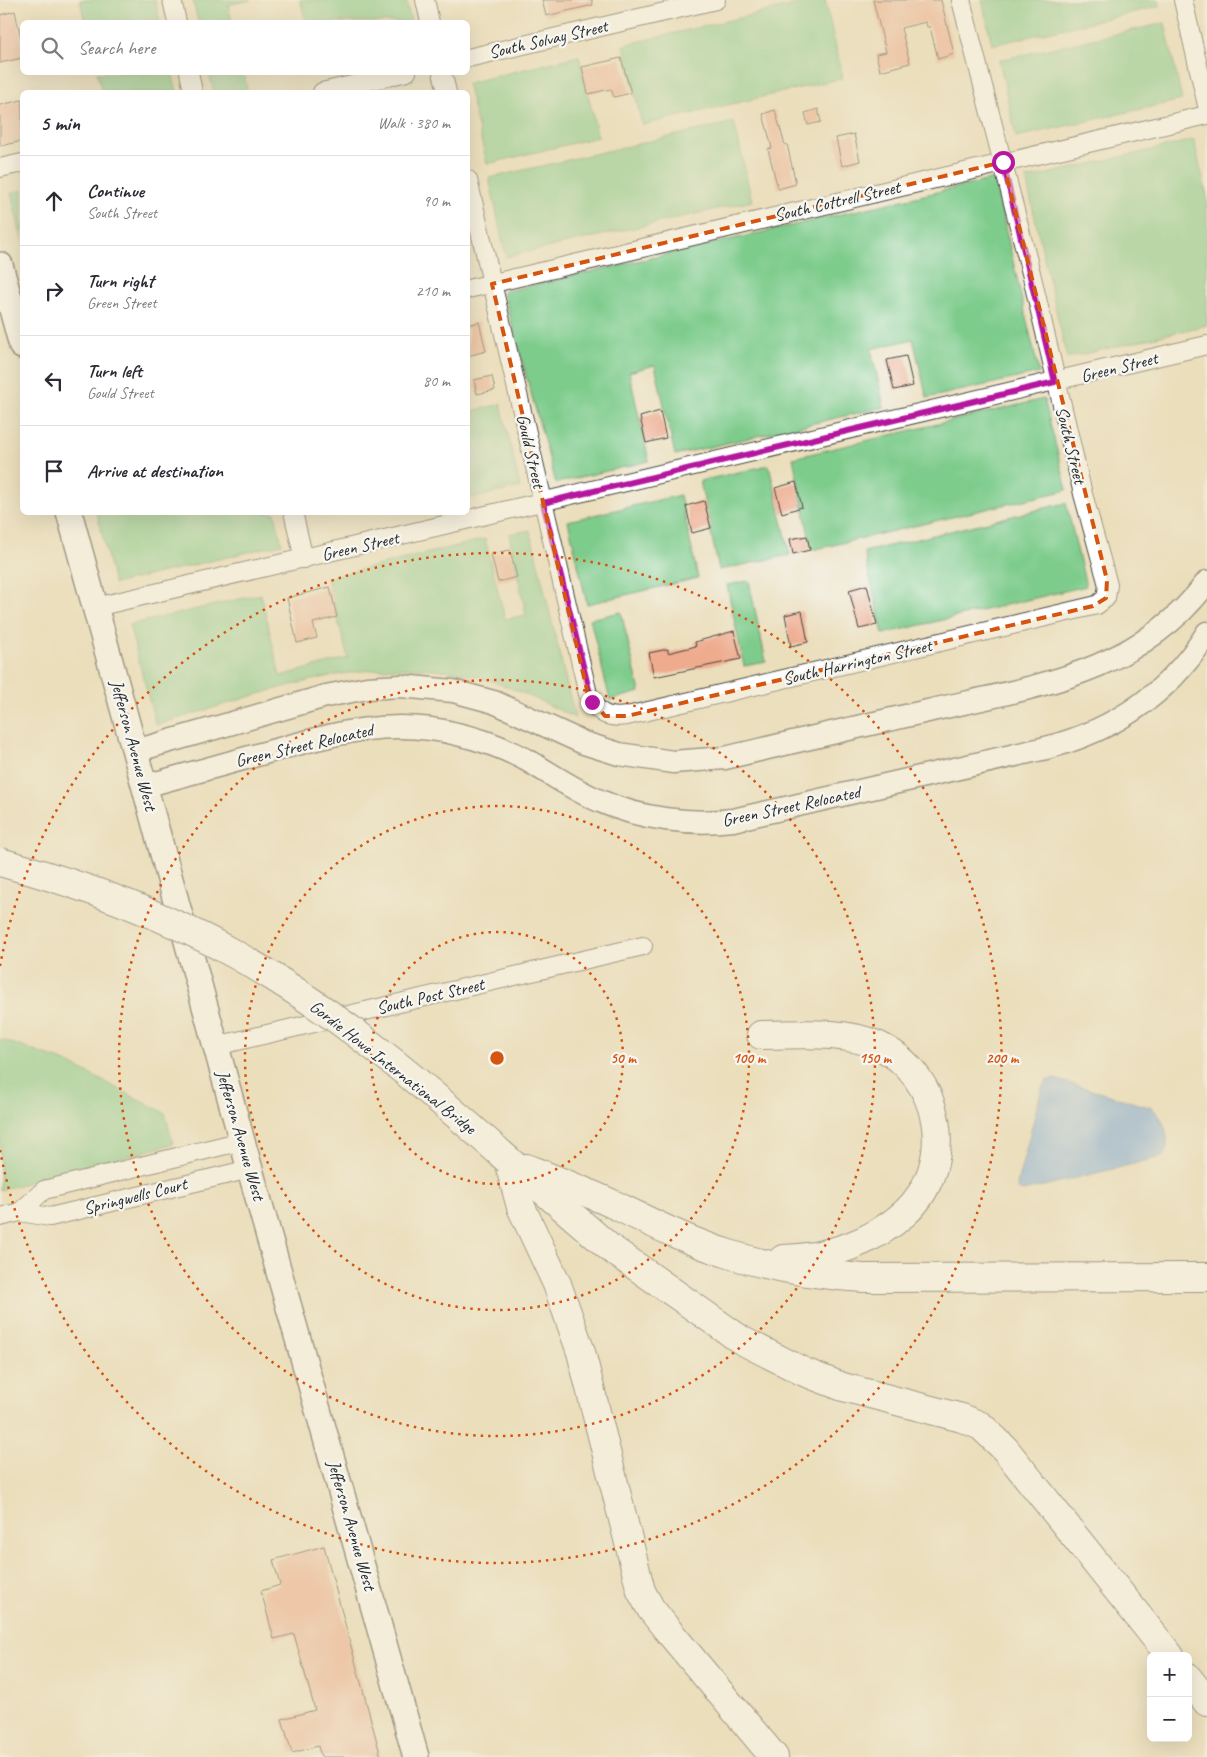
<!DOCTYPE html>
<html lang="en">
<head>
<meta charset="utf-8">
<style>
	:root { --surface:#fff; --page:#f2f2f3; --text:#2b2b33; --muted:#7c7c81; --line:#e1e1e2 }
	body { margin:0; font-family:Caveat,sans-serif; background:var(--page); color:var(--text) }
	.controls { position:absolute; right:15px; bottom:15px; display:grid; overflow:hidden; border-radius:8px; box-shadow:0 5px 20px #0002 }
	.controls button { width:45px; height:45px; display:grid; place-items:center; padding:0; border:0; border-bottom:1px solid var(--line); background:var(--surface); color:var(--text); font:25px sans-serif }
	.stop { position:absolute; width:15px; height:15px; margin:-11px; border:4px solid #b5179e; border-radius:50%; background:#fff }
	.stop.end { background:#b5179e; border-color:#fff; box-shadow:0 1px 5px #0008 }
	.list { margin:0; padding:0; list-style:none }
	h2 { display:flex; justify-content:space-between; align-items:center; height:65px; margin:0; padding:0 20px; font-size:21px }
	h2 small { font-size:16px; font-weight:400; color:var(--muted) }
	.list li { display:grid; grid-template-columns:32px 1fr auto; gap:15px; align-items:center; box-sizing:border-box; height:90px; padding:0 20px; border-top:1px solid var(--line) }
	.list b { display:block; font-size:19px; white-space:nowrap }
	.list p { margin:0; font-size:16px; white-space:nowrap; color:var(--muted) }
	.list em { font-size:16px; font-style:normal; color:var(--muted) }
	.icon { flex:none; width:28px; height:28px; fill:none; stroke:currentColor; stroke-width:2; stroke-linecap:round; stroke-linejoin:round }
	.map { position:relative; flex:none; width:1207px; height:1757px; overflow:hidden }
	.search { position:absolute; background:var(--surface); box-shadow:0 5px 20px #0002; left:20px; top:20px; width:450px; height:55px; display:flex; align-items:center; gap:12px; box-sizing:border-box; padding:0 18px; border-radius:8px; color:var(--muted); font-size:19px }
	.panel { position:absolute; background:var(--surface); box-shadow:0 5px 20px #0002; left:20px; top:90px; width:450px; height:425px; border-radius:8px }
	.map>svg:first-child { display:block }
</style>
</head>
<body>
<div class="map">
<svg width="1207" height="1757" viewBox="0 0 1207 1757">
	<rect width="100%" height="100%" fill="#f6f6f2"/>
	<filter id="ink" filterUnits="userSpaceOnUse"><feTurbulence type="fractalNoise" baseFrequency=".02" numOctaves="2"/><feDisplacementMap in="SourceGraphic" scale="10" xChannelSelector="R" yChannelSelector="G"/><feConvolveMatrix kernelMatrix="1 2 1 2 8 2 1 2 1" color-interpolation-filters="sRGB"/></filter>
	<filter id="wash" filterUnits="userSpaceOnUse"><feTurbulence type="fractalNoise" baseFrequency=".0096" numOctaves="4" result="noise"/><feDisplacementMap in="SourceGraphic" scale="20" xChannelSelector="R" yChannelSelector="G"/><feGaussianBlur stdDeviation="1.12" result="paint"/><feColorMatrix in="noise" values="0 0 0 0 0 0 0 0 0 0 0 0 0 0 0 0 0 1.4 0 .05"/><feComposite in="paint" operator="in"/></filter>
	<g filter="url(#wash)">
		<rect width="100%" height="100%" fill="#ebdebb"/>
		<g fill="#7ecc8c" stroke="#547c5c">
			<path d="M80,0H155L160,22H85Z"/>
			<path d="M193,0H251L228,5L232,22H198Z"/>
			<path d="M300,0H406L411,22H306Z"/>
			<path d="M815,0H825L843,78L642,125L624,45Z"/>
			<path d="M982,0H1159L1160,6L992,45Z"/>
			<path d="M1165,23L1182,100L1016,137L999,60Z"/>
			<path d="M579,56L598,137L487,164L467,83Z"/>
			<path d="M97,73H172L177,92H102Z"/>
			<path d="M209,73H244L247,89L232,92H214Z"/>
			<path d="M734,122L752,201L506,257L489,178Z"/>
			<path d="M1194,140L1207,196V325L1067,358L1026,179Z"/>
			<path d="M994,179L1039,373L927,398L913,339L871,349L884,407L675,455L655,365L629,372L649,461L556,483L503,292Z"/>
			<path d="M22,190V240L11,193Z"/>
			<path d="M1044,399L1067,490L812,550L793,458Z"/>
			<path d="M501,404L520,487L468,499V412Z"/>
			<path d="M769,465L790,555L719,570L700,481Z"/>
			<path d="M680,495L698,578L587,604L568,521Z"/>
			<path d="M1066,503L1086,586L883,634L864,552Z"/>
			<path d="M97,513H275L282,544L114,584Z"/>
			<path d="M530,530L575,718C547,704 519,690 489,680C379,645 262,695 156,725L129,625L261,594L280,676L348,658L327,578L485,539L505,619L526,615L509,534Z"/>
			<path d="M749,581L766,662L744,666L727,585Z"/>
			<path d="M621,612L640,692L610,700L590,619Z"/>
			<path d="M0,1039L66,1062L165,1113L173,1144L0,1190Z"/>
		</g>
		<path fill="#74a7e0" stroke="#506986" d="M1055,1079L1152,1108C1165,1117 1173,1146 1162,1157L1023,1191L1018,1189L1017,1184L1042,1088L1047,1080Z"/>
		<g id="blocks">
			<g fill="#efab8e">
				<path d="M542,0H592L593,5L546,16Z"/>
				<path d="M873,0H941L954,54L938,59L930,27H927L926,22L901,28L910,63L880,71L876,54L886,52Z"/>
				<path d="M15,11L22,43V58L0,63V15Z"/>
				<path d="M621,58L631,93L614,97L611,89L588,94L582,67Z"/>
				<path d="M22,100V141L0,146V105Z"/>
				<path d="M818,109L821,122L808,125L805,113Z"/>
				<path d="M775,110L785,145L787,144L796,184L778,189L768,149L772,148L763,114Z"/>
				<path d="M854,134L860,161L842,166L836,138Z"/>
				<path d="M479,322L486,351L468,356V325Z"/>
				<path d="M906,356L913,386L894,390L887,360Z"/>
				<path d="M492,376L495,390L477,394L474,380Z"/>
				<path d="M660,411L666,438L646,443L640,417Z"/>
				<path d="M796,482L802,507L782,513L775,488Z"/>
				<path d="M704,501L711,528L692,533L686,506Z"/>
				<path d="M807,536L810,550L793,554L790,539Z"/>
				<path d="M510,550L517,577L498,582L491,554Z"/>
				<path d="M867,585L877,625L859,629L849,590Z"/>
				<path d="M330,587L337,617L313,623L317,638L297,643L287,598Z"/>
				<path d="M802,611L808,642L791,646L785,615Z"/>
				<path d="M734,631L741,659L654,677L649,653L668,649V653L696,646L695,642Z"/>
				<path d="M324,1546L381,1757H321L318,1746L292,1753L282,1719L315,1710L294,1634L274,1639L261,1591L280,1585L273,1560Z"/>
			</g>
		</g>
	</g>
	<g filter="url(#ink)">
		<use href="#blocks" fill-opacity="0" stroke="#484641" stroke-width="1"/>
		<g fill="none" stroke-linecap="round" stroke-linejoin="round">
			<g stroke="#484641" stroke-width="20">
				<g id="minor">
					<path d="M172,0L177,22"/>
					<path d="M425,0L430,22"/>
					<path d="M1183,0L1207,105"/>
					<path d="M468,58L716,0"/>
					<path d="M189,72L193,92"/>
					<path d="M442,72L447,92"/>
					<path d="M322,92L407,72"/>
					<path d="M0,168L22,163"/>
					<path d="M468,180L588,694C597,713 606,719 627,716L1097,605L1106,598L1108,585L1083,494L1031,273L961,0"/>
					<path d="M468,289L1207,115"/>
					<path d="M293,512L304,559"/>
					<path d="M96,607L1207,345"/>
					<path d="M216,1046L643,946"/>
					<path d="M20,1212L44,1190L242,1141"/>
					<path d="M0,1217L20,1212L50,1217L250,1169"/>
				</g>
			</g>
			<g stroke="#484641" stroke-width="25">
				<g id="tertiary">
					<path d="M135,751L326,696L367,688L401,686L453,691L494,702L584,743L619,754L673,762L725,758C793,742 860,726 928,711C1032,687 1139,674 1207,582"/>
					<path d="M145,786C186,775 227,763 268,752C333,734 390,717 457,734C480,739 504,748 525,759C550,773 573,790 600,801C641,819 690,825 733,820L1046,748C1115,730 1169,694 1207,633"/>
				</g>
			</g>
			<g stroke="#484641" stroke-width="28">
				<g id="secondary">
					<path d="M0,265L22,346"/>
					<path d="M69,512L242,1141L416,1757"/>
				</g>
			</g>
			<g stroke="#484641" stroke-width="30">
				<g id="motorway">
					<path d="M761,1035C798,1035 842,1030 877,1045C942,1074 958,1164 905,1213C872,1243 827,1258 783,1259"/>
					<path d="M508,1160L610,1248L741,1340L804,1372L843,1387L962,1418L981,1426L1005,1449L1170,1656"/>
					<path d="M508,1160L521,1207L557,1284L581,1352L641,1591L651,1609L666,1628L774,1757"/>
					<path d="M526,1168C557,1180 587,1192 617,1206C654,1224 690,1242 729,1254C772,1268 818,1275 863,1278L1207,1277"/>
					<path d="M1188,1678L1207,1702"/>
				</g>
			</g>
			<use href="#minor" stroke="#fff" stroke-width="18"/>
			<use href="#tertiary" stroke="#fff" stroke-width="22"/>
			<use href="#secondary" stroke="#fff" stroke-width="25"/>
			<use href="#motorway" stroke="#fff" stroke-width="28"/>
			<g stroke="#484641" stroke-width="30" stroke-linecap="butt">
				<path id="motorway-bridge" d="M0,862C81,884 163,914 236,955C335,1010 423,1084 508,1160"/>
			</g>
			<use href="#motorway-bridge" stroke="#fff" stroke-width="28"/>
		</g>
	</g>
	<g fill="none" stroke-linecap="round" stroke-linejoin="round" filter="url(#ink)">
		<path stroke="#b5179e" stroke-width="6" d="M592,702L543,503L1055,382L1003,162"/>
	</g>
	<path d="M0 0H1207V1757H0ZM1003,162L1107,580L1106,598L1093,606L627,716H605L588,694L492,284Z" fill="#ebdebb" fill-opacity=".55" fill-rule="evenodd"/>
	<path fill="none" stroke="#d5540f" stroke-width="4" stroke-dasharray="10 6" stroke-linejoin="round" d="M1003,162L1107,580L1106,598L1093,606L627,716H605L588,694L492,284Z"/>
	<g fill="none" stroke="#d5540f" stroke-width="2.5" stroke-dasharray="2.5 5">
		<circle cx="497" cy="1058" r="126"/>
		<circle cx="497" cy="1058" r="252"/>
		<circle cx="497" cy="1058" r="378"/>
		<path d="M0 966A505 505 0 1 1 0 1150"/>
	</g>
	<g text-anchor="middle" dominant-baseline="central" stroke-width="4.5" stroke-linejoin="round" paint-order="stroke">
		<g font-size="18" fill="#2b2b2b" stroke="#f6f6f2">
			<text transform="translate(548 39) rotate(-13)">South Solvay Street</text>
			<text transform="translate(837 201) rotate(-13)">South Cottrell Street</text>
			<text transform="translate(1119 367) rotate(-14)">Green Street</text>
			<text transform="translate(1071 445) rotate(76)">South Street</text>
			<text transform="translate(531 451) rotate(77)">Gould Street</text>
			<text transform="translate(360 546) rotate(-13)">Green Street</text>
			<text transform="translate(857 662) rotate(-13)">South Harrington Street</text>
			<text transform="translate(134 745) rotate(75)">Jefferson Avenue West</text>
			<text transform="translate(304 745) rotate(-13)">Green Street Relocated</text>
			<text transform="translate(791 806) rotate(-12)">Green Street Relocated</text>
			<text transform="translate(430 996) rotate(-13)">South Post Street</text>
			<text transform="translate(393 1067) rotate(38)">Gordie Howe International Bridge</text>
			<text transform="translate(241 1135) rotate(74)">Jefferson Avenue West</text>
			<text transform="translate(135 1196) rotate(-14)">Springwells Court</text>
			<text transform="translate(352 1525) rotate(74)">Jefferson Avenue West</text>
		</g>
	</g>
	<circle cx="497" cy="1058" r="8" fill="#d5540f" stroke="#f6f6f2" stroke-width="2.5"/>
	<g font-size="15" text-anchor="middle" font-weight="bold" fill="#d5540f" stroke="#f6f6f2" stroke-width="4.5" stroke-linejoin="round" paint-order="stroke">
		<text x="623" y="1063">50 m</text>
		<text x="749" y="1063">100 m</text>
		<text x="875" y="1063">150 m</text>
		<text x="1002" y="1063">200 m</text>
	</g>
</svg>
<div class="controls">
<button>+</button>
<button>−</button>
</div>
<div class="stop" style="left:1003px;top:162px"></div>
<div class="stop end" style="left:592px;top:702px"></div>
<div class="search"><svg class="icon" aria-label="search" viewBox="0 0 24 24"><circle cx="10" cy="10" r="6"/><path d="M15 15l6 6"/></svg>Search here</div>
<section class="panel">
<h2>5 min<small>Walk · 380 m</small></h2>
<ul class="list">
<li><svg class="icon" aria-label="ahead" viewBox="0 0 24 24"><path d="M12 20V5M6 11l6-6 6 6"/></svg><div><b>Continue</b><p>South Street</p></div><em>90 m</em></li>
<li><svg class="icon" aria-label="right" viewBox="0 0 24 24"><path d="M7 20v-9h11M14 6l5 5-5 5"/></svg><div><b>Turn right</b><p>Green Street</p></div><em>210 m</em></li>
<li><svg class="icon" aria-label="left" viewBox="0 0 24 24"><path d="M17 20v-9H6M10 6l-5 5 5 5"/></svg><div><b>Turn left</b><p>Gould Street</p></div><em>80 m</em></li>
<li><svg class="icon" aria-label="arrive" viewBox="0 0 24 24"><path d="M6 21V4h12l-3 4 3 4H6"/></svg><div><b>Arrive at destination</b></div></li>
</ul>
</section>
</div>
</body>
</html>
